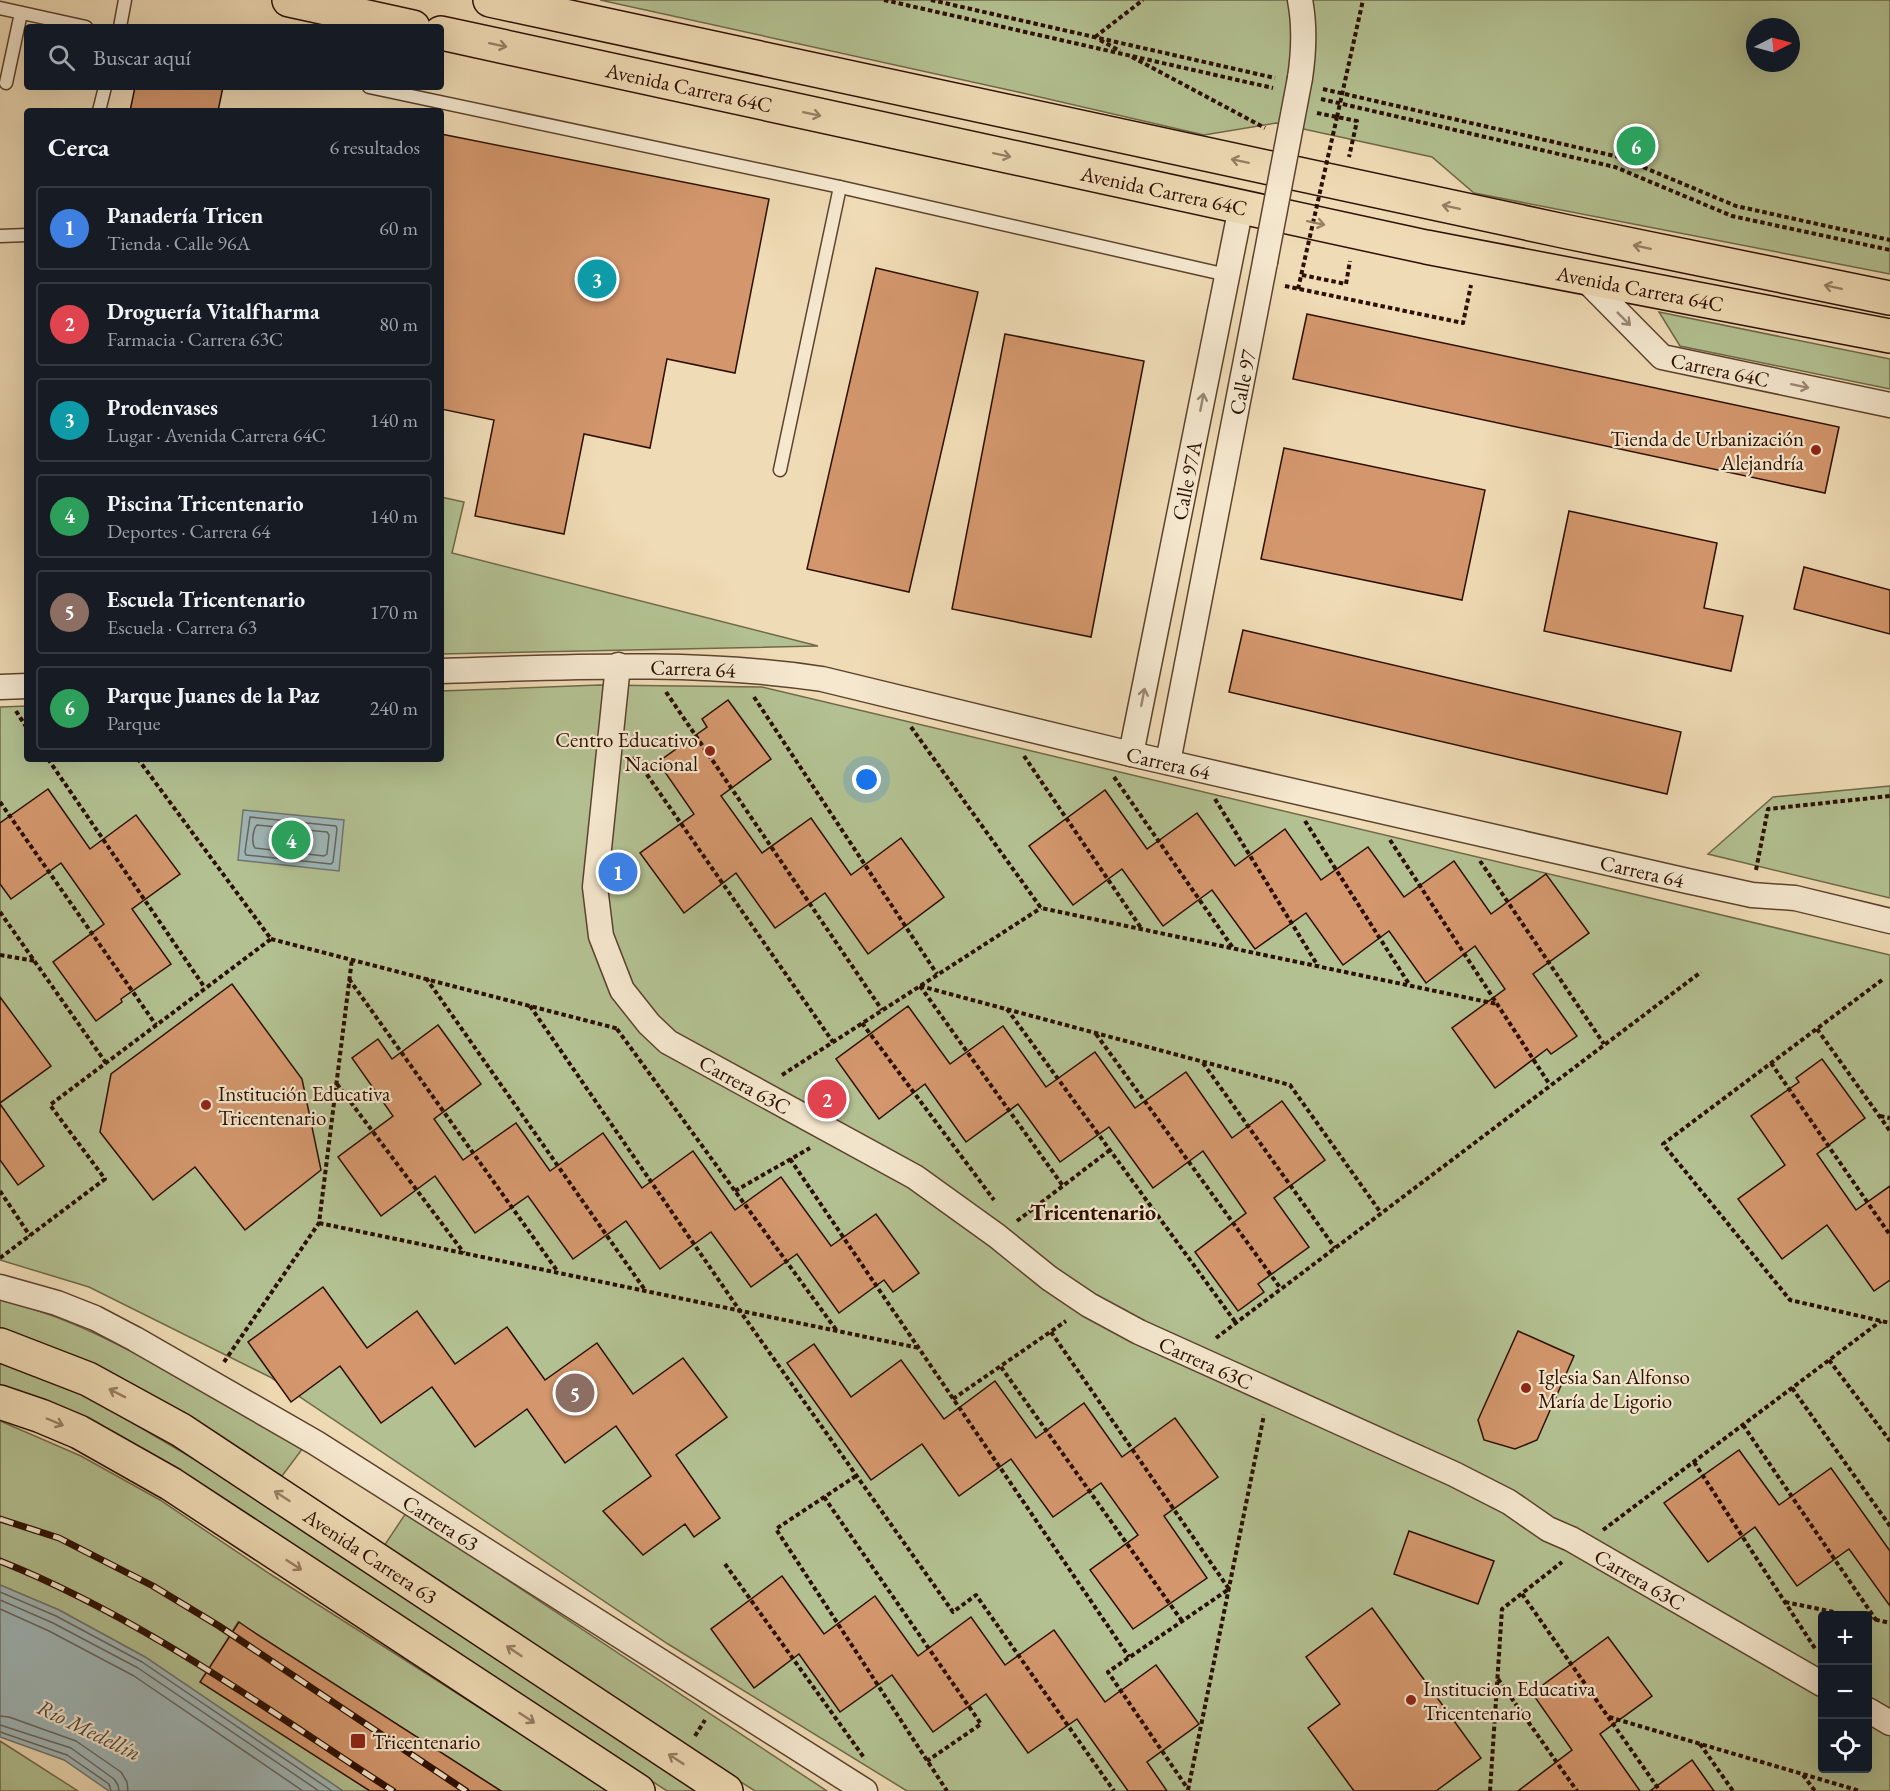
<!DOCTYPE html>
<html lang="es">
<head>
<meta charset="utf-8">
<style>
	:root { --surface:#171b24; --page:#242831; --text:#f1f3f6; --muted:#9ea1a6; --line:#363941; --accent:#2563eb }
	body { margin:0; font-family:"EB Garamond",serif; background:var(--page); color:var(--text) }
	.controls { position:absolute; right:18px; bottom:18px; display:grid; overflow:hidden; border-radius:6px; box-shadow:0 6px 24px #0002 }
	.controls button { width:54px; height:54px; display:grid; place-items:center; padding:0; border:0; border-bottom:2px solid var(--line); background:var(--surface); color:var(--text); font:30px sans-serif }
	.compass { position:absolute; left:1746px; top:18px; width:54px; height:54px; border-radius:50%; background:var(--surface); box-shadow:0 6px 24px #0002; rotate:84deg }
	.you { position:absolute; left:867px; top:780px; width:21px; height:21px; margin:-15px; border:4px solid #fff; border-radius:50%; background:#1a73e8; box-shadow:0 0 0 9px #1a73e833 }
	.badge { display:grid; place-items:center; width:39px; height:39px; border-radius:50%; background:var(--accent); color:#fff; font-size:20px; font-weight:700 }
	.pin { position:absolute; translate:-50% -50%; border:3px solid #fff; box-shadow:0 2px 6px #0006 }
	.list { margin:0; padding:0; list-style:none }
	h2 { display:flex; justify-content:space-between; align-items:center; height:78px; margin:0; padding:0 24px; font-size:26px }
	h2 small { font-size:20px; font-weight:400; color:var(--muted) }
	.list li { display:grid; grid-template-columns:39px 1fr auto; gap:18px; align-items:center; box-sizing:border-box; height:84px; margin:0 12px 12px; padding:0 12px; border:2px solid var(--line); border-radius:6px }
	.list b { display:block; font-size:22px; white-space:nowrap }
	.list p { margin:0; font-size:20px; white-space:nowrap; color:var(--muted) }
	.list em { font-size:20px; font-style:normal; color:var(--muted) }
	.icon { flex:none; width:33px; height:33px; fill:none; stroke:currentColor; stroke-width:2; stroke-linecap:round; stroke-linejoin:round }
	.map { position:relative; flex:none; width:1890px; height:1791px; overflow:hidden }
	.search { position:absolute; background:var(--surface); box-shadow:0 6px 24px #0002; left:24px; top:24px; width:420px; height:66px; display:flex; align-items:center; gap:15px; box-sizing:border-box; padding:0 21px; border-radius:6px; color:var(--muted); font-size:22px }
	.panel { position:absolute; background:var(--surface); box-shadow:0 6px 24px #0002; left:24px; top:108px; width:420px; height:654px; border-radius:6px }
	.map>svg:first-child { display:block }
</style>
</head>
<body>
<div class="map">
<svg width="1890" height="1791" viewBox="0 0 1890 1791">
	<rect width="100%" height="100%" fill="#efdbb5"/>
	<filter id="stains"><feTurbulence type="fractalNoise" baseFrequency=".00333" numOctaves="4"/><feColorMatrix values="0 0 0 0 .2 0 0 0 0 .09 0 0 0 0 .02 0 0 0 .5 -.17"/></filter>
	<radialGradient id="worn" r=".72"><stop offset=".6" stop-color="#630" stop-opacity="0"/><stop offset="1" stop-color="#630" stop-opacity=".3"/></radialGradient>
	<g fill="#b3c192" stroke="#706849" stroke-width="1.5" fill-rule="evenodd">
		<path d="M600,0H1890V274L1474,193L1432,157L1276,123L1204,135L1018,92ZM1755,27H1791V63H1755Z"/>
		<path d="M1659,312L1890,359V389L1680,346Z"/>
		<path d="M441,497L464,502L452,553L818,646L441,654Z"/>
		<path d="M599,685L762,687L1890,955V1791H907L668,1644L270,1377L89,1287L0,1260V707L27,706V759H441V691ZM1822,1616H1868V1768H1822Z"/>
		<path d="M1890,786V898L1708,854L1773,797Z"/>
		<path d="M0,1300C53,1312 100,1335 148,1360C200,1387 251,1418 303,1448L282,1476L155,1397L0,1330Z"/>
		<path d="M0,1363L90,1398L322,1534L704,1791H667L308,1556L0,1390Z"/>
		<path d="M0,1421L81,1456L160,1500L270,1574L610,1791H501L238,1622L201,1682L370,1791H343L145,1657L59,1610L0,1585Z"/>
		<path d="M406,1513L827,1791H755L655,1727L384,1546Z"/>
		<path d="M0,1741L78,1791H0Z"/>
	</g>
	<g fill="#9fb8b9" stroke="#71746f" stroke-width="1.5">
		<path d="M243,810L344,820L339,871L238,860Z"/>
		<path d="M0,1585L59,1610L145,1657L343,1791H109L64,1760L0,1737Z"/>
	</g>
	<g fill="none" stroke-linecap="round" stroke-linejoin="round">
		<g stroke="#66645c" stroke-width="1.5">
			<path d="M250,817L336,826L337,829L333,862L331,864L246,855L245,852Z"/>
			<path d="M257,825L327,832L329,835L327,854L324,856L255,848C251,843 253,829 257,825Z"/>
			<path d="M0,1592L56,1616L142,1662L332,1791"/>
			<path d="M0,1600L53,1623L138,1668L319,1791"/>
			<path d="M0,1609L49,1631L134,1676L303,1791"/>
			<path d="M0,1716L9,1717L76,1741L121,1772L127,1782L128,1791"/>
			<path d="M0,1725L71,1748L114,1779L118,1785L119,1791"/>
			<path d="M0,1732L67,1755L109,1784L111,1791"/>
		</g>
	</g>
	<g fill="#d4976d" stroke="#2c0f00" stroke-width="1.5">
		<path d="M135,87H223L218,111H130Z"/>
		<path d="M441,134L769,199L735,373L667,359L650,448L584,434L564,534L475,516L494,420L441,409Z"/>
		<path d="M876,268L978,292L909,592L807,569Z"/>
		<path d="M1307,314L1839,427L1825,493L1293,379Z"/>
		<path d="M1005,334L1144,361L1091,637L952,609Z"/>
		<path d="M1284,448L1485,490L1462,600L1261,559Z"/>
		<path d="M1569,511L1717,543L1704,608L1743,616L1731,671L1544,631Z"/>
		<path d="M1804,567L1890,590V634L1794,609Z"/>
		<path d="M1243,630L1681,732L1667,794L1229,692Z"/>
		<path d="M728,700L771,759L721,796L762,853L811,818L851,875L901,838L944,897L868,954L825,893L775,928L736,873L684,913L640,853L694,814L658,762L707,727L702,719Z"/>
		<path d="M48,789L90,849L136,815L180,874L132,909L171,964L121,999L122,1002L96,1021L53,962L104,924L61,863L11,899L0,884V823Z"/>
		<path d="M1105,790L1147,849L1197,813L1235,866L1285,829L1321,880L1368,847L1404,897L1454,861L1491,914L1546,874L1589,933L1533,974L1577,1036L1551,1054L1547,1049L1495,1088L1452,1028L1505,989L1475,946L1426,983L1389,931L1343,965L1306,913L1255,949L1212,890L1163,926L1122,869L1073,905L1029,846Z"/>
		<path d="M232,984L302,1079L321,1170L245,1230L195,1167L153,1200L100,1132L111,1074Z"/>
		<path d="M0,997L51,1066L0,1103Z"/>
		<path d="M908,1006L950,1064L1003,1026L1046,1087L1095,1052L1135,1108L1186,1072L1232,1138L1282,1101L1325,1160L1274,1198L1309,1247L1258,1284L1264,1292L1238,1311L1195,1252L1246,1213L1203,1151L1153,1188L1109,1127L1060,1162L1018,1104L966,1142L925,1084L879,1119L836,1059Z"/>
		<path d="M438,1025L481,1084L434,1119L463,1160L516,1123L550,1171L603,1133L642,1188L693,1151L735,1210L781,1177L831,1246L876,1214L919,1273L893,1292L884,1280L839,1313L797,1254L751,1287L711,1232L660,1269L626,1221L573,1259L528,1196L475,1233L435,1176L381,1216L338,1157L393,1116L352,1058L378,1039L392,1059Z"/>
		<path d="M1822,1059L1865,1118L1817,1154L1856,1210L1890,1186V1280L1874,1291L1827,1225L1782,1259L1738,1199L1785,1165L1751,1116L1799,1082L1796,1078Z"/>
		<path d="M0,1104L44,1166L18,1185L0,1160Z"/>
		<path d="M323,1287L367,1348L417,1311L455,1364L507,1327L545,1380L597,1343L633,1394L683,1358L727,1417L676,1455L720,1518L694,1537L685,1524L643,1555L603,1511L651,1476L616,1426L565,1463L527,1409L475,1447L432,1387L381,1423L340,1366L291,1402L248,1342Z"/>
		<path d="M1518,1331L1574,1356L1537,1440L1515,1449L1484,1440L1478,1420Z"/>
		<path d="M814,1344L851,1397L901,1360L944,1419L995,1381L1036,1438L1084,1403L1122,1457L1175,1418L1218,1477L1164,1516L1207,1578L1133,1629L1090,1570L1138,1535L1101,1483L1053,1517L1011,1459L959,1496L922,1444L871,1480L787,1363Z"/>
		<path d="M1739,1450L1779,1505L1831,1468L1890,1551V1606L1849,1549L1797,1586L1755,1527L1708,1562L1664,1503Z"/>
		<path d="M1409,1531L1494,1561L1478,1604L1394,1574Z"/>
		<path d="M782,1576L824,1634L875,1596L918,1656L971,1617L1005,1665L1054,1630L1105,1702L1156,1665L1199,1724L1147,1762L1167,1791H1128L1077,1719L1028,1753L986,1694L933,1732L892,1675L840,1712L799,1654L754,1688L711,1629Z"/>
		<path d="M1372,1608L1481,1758L1436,1791H1354L1308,1728L1340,1704L1306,1657Z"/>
		<path d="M239,1622L252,1631L501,1791H370L200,1682Z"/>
		<path d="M1608,1637L1652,1696L1600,1734L1640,1791H1518L1572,1750L1532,1693Z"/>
		<path d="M1692,1760L1714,1791H1650Z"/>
	</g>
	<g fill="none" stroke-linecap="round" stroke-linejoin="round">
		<g stroke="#5d422d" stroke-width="15">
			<g id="lane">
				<path d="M0,8L86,27"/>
				<path d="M120,27L125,0"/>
				<path d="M6,83L21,13"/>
				<path d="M369,87L840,187L1227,275"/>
				<path d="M99,111L105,87"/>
				<path d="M0,236L27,235"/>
				<path d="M780,470L840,187"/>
			</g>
		</g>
		<g stroke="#5d422d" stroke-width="27">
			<g id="street">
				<path d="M1300,0C1305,26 1304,51 1300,78"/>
				<path id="s1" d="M1583,277L1662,357L1890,405"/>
				<path id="s2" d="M618,665L595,887L601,936L622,990L649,1024L668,1042L915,1177L997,1236L1049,1278L1089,1305L1139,1332L1454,1474L1509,1502L1548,1529L1571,1539L1822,1684"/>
				<path id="s3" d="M441,671C568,667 696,660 822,679L1131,754L1683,880L1752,895L1795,898L1890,921"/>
				<path d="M0,687L27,686"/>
				<path id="s4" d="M1131,754L1241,207"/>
				<path id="s5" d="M1168,762L1265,262"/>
				<path id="s6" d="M0,1287L57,1303L95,1318L135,1339L316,1443L865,1791"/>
				<path d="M1868,1710L1890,1723"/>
			</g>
		</g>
		<g stroke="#2c0f00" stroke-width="36">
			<g id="primary">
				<path d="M289,0L413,27"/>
				<path d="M490,0L1568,232L1890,298"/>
				<path id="s7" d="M441,33L1426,247L1890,336"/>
			</g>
		</g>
		<g stroke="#2c0f00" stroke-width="36">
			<g id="highway">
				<path id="s8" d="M0,1345L88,1379L181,1430L726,1791"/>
				<path d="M0,1402L41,1416L79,1432L171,1484L638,1791"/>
			</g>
		</g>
		<g stroke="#2c0f00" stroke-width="4" stroke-dasharray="4.5 3" stroke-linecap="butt">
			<path d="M884,0L1273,88"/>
			<path d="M931,0L1275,78"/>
			<path d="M1095,37L1143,0"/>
			<path d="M1100,40L1120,51"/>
			<path d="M1132,57L1265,128"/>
			<path d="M1323,89L1619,157L1736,206L1890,240"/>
			<path d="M1321,99L1615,167L1732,216L1890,250"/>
			<path d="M1317,113L1357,121L1349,157"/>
			<path d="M1337,117L1363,0"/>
			<path d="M1302,275L1346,284L1350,261"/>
			<path d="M1285,286L1463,323L1471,285"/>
			<path d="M666,692L882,1010"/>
			<path d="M754,697L937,974"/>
			<path d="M16,711L27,728"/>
			<path d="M911,727L1041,908L1497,1004"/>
			<path d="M634,756L833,1042"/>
			<path d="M1024,756L1141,928"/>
			<path d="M48,759L205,988"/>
			<path d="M1114,777L1233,948"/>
			<path d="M1215,799L1318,966"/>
			<path d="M0,802L156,1025"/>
			<path d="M1305,821L1409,984"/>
			<path d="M1390,840L1550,1085"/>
			<path d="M1480,861L1604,1044"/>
			<path d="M1756,870L1768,809L1890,796"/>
			<path d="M0,912L106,1063"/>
			<path d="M271,939L619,1029"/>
			<path d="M0,955L35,961"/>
			<path d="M426,978L645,1290"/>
			<path d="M349,979L558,1272"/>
			<path d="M1882,980L1663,1144L1790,1300L1890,1323"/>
			<path d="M920,986L1290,1085L1381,1213"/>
			<path d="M920,986L1063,1186"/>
			<path d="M530,1006L740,1311L953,1612L976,1595L1114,1791"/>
			<path d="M1007,1009L1236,1323"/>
			<path d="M862,1023L994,1200"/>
			<path d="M617,1029L837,1331"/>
			<path d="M1817,1029L1890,1131"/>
			<path d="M1096,1034L1281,1289"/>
			<path d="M1203,1063L1335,1248"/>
			<path d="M1771,1063L1890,1235"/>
			<path d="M782,1075L1041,908"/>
			<path d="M337,1084L464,1253"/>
			<path d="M1880,1116L1890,1118"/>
			<path d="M790,1159L1129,1657"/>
			<path d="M0,1191L30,1236"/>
			<path d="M735,1191L810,1148"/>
			<path d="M1017,1221L1110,1150"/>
			<path d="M319,1223L919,1348"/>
			<path d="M0,1258L105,1179L50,1105L271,939L138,759"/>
			<path d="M1051,1332L1229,1589L1108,1672L1188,1789"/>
			<path d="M1216,1338L1701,972"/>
			<path d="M1829,1360L1890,1441"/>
			<path d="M224,1362L319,1223L352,959"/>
			<path d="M1001,1367L1182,1621"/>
			<path d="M1792,1388L1890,1526"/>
			<path d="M953,1399L1066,1321"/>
			<path d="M1743,1425L1876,1620"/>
			<path d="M1694,1462L1816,1650"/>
			<path d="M856,1476L776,1529L947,1791"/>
			<path d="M824,1497L981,1724L927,1761"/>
			<path d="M1603,1530L1881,1321"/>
			<path d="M725,1564L865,1759"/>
			<path d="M1522,1594L1660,1791"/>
			<path d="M1785,1602L1853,1616"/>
			<path d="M1868,1618L1890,1623"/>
			<path d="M1498,1679L1577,1791"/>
			<path d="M1609,1717L1860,1791"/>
			<path d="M695,1736L705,1720"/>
			<path d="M1700,1744L1733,1791"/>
			<path d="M1803,1775L1815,1791"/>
			<path d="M1188,1790L1264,1415"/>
			<path d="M1490,1791L1502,1609L1562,1562"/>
		</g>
		<use href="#lane" stroke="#f5e8cf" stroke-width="12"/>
		<use href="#street" stroke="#f5e8cf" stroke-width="24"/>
		<use href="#primary" stroke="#efdbb5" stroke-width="33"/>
		<use href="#highway" stroke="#efdbb5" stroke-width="33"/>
		<g stroke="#2c0f00" stroke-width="7">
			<g id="rail">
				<path d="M0,1519L59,1538L153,1586L219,1626L466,1791"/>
				<path d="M0,1561C141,1617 266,1709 393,1791"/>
			</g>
		</g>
		<use href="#rail" stroke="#f5e8cf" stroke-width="4.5" stroke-dasharray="14" stroke-linecap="butt"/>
		<g stroke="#5d422d" stroke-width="27" stroke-linecap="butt">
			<path id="street-bridge" d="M1265,262L1300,78"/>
		</g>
		<path stroke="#2c0f00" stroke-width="4" stroke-dasharray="4.5 3" stroke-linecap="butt" d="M1298,289L1337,117"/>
		<use href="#street-bridge" stroke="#f5e8cf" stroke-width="24"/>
	</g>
	<defs><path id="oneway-shaft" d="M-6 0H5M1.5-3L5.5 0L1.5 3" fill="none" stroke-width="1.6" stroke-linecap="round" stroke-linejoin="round" transform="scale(1.5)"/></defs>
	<g stroke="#977f64">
		<use href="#oneway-shaft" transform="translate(498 45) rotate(12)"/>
		<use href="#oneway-shaft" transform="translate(812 114) rotate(12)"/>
		<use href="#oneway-shaft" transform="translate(1002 155) rotate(12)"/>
		<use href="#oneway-shaft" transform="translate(1240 161) rotate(-168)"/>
		<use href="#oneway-shaft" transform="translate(1451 207) rotate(-168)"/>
		<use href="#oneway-shaft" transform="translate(1316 223) rotate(12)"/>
		<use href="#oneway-shaft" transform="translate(1642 247) rotate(-168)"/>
		<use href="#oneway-shaft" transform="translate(1833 287) rotate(-168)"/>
		<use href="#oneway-shaft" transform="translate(117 1393) rotate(-153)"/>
		<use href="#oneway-shaft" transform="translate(55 1422) rotate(23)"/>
		<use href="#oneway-shaft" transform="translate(282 1496) rotate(-147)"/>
		<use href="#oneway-shaft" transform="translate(294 1565) rotate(33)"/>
		<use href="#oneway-shaft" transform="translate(514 1651) rotate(-146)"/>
		<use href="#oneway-shaft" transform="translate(527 1718) rotate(33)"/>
		<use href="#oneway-shaft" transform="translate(676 1759) rotate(-147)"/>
	</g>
	<g stroke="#9b8672">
		<use href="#oneway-shaft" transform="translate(1624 319) rotate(45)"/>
		<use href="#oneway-shaft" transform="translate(1800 386) rotate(12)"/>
		<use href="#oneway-shaft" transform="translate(1202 402) rotate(-79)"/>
		<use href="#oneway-shaft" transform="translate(1143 697) rotate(-79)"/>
	</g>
	<g fill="#8f2418" stroke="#f5e8cf" stroke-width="2">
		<circle cx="1816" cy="450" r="6"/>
		<circle cx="710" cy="751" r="6"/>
		<circle cx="206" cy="1105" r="6"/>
		<circle cx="1526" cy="1388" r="6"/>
		<circle cx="1411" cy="1700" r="6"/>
		<rect x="350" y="1733" width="16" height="16" rx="3"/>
	</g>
	<g text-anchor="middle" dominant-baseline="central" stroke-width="4.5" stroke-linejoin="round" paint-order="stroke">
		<g font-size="21" fill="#2c0f00" stroke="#f5e8cf">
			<text stroke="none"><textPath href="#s7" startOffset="254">Avenida Carrera 64C</textPath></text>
			<text stroke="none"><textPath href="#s7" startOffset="740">Avenida Carrera 64C</textPath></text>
			<text stroke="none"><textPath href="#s7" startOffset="1226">Avenida Carrera 64C</textPath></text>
			<text stroke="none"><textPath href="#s1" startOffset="172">Carrera 64C</textPath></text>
			<text stroke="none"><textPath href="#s5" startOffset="387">Calle 97</textPath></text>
			<text stroke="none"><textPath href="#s4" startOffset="279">Calle 97A</textPath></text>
			<text stroke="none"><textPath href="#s3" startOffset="252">Carrera 64</textPath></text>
			<text stroke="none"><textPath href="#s3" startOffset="738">Carrera 64</textPath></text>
			<text stroke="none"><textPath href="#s3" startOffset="1224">Carrera 64</textPath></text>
			<text stroke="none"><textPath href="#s2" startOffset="488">Carrera 63C</textPath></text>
			<text stroke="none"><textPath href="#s2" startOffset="1028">Carrera 63C</textPath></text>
			<text stroke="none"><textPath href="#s6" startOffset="502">Carrera 63</textPath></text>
			<text stroke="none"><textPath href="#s8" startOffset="428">Avenida Carrera 63</textPath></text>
			<text stroke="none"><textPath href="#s2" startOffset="1514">Carrera 63C</textPath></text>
		</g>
		<g font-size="21" fill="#2c0f00" stroke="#f5e8cf" text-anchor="start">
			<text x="1804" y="438" text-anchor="end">Tienda de Urbanización<tspan x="1804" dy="24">Alejandría</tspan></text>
			<text x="698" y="739" text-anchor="end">Centro Educativo<tspan x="698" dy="24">Nacional</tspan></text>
			<text x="218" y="1093">Institución Educativa<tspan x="218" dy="24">Tricentenario</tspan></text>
			<text x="1538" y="1376">Iglesia San Alfonso<tspan x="1538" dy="24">María de Ligorio</tspan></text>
			<text x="1423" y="1688">Institucion Educativa<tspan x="1423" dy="24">Tricentenario</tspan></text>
			<text x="372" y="1741">Tricentenario</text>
		</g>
		<g font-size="22" font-weight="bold" fill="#2c0f00" stroke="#f5e8cf">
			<text x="1093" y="1212">Tricentenario</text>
		</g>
		<g font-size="22" font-style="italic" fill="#544a41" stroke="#f5e8cf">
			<text transform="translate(89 1730) rotate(26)">Río Medellín</text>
		</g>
	</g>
	<rect width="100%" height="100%" filter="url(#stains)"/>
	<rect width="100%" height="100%" fill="url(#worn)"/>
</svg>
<div class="controls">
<button>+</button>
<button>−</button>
<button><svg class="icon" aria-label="locate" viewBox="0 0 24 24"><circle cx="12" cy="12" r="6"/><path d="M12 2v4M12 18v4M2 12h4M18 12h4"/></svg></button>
</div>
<svg class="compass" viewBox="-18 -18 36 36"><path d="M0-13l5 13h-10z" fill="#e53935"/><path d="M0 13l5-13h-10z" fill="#9ea1a6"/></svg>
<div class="you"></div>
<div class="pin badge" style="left:618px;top:872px;background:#3f7fe0">1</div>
<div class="pin badge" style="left:827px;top:1099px;background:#e0444e">2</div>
<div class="pin badge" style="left:597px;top:279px;background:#0f9aa8">3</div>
<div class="pin badge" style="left:291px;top:840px;background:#2e9e5b">4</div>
<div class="pin badge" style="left:575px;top:1393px;background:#8d6e63">5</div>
<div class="pin badge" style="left:1636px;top:146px;background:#2e9e5b">6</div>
<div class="search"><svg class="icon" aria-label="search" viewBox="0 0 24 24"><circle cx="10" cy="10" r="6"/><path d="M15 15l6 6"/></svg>Buscar aquí</div>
<section class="panel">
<h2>Cerca<small>6 resultados</small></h2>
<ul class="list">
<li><span class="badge" style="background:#3f7fe0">1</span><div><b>Panadería Tricen</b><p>Tienda · Calle 96A</p></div><em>60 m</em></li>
<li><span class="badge" style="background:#e0444e">2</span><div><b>Droguería Vitalfharma</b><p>Farmacia · Carrera 63C</p></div><em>80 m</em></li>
<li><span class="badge" style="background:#0f9aa8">3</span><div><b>Prodenvases</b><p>Lugar · Avenida Carrera 64C</p></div><em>140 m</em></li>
<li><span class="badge" style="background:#2e9e5b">4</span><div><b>Piscina Tricentenario</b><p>Deportes · Carrera 64</p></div><em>140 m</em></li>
<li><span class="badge" style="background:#8d6e63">5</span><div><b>Escuela Tricentenario</b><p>Escuela · Carrera 63</p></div><em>170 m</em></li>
<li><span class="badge" style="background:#2e9e5b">6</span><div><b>Parque Juanes de la Paz</b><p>Parque</p></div><em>240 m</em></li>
</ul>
</section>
</div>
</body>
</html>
